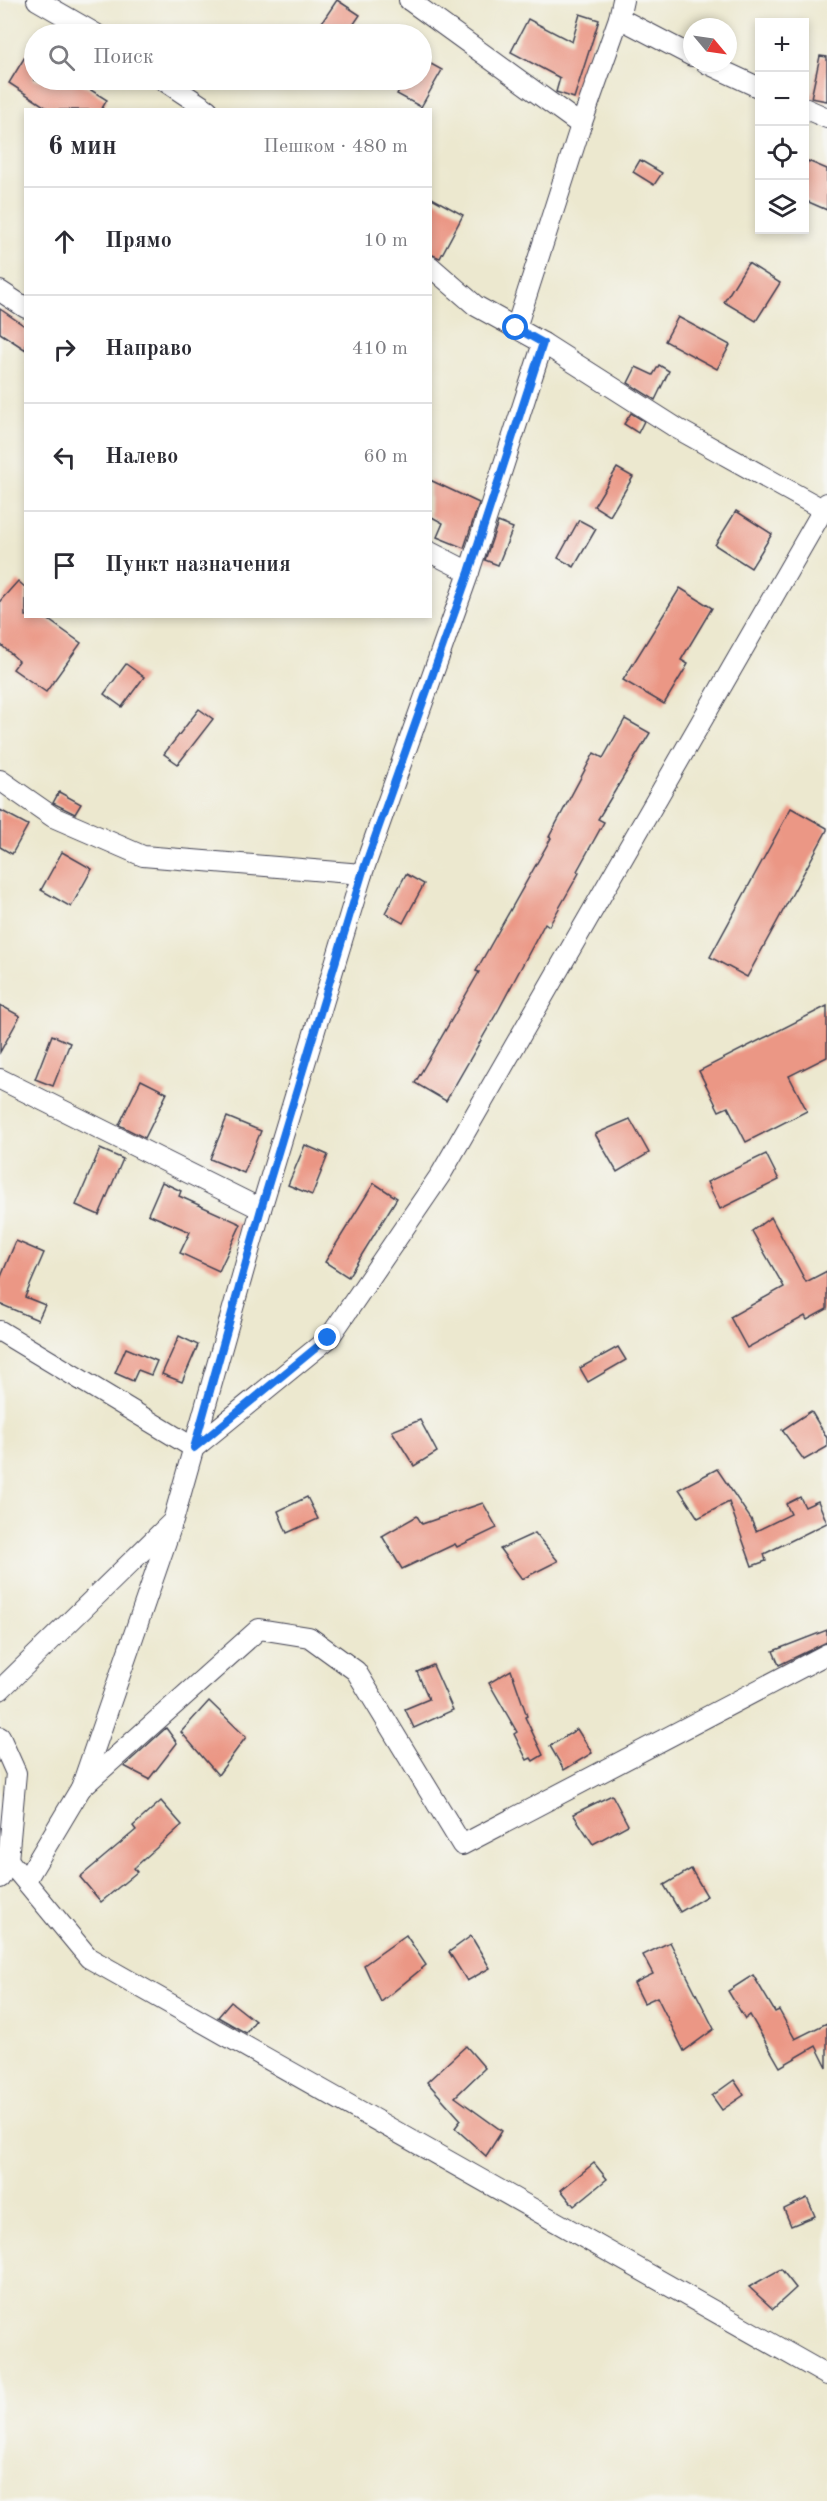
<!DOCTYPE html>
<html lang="ru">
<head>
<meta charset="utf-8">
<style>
	:root { --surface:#fff; --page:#f2f2f3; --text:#2b2b33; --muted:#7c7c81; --line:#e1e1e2 }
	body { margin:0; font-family:"Old Standard TT",serif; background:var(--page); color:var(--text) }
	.controls { position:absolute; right:18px; top:18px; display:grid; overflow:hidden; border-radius:0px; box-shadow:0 3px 9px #0003 }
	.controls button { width:54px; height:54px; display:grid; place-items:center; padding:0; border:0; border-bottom:2px solid var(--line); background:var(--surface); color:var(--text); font:30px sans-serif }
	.compass { position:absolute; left:683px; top:18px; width:54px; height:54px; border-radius:50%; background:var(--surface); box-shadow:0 3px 9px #0003; rotate:119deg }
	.stop { position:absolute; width:18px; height:18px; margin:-14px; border:4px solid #1a73e8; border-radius:50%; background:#fff }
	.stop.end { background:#1a73e8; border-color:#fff; box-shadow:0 2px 6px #0008 }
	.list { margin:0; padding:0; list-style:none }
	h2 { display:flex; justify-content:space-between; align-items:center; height:78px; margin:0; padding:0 24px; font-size:26px }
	h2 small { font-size:20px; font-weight:400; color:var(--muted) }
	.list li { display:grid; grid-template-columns:39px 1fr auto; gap:18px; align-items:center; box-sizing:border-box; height:108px; padding:0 24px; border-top:2px solid var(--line) }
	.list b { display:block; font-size:22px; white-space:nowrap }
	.list em { font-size:20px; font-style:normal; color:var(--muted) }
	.icon { flex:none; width:33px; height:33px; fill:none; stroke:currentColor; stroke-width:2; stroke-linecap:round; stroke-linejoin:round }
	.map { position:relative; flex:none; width:827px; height:2501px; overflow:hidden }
	.search { position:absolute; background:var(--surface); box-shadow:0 3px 9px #0003; left:24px; top:24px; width:408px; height:66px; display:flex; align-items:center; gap:15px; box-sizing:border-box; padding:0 21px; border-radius:33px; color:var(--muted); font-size:22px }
	.panel { position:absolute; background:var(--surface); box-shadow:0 3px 9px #0003; left:24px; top:108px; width:408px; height:510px; border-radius:0px }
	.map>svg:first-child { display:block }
</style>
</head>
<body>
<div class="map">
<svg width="827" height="2501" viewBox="0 0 827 2501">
	<rect width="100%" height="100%" fill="#f6f6f2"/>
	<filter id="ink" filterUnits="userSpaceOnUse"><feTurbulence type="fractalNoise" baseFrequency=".0167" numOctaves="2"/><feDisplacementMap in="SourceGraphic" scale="12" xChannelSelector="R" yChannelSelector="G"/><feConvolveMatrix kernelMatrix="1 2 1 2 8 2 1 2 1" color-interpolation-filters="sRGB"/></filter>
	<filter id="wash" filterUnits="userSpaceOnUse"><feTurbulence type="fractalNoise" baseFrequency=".008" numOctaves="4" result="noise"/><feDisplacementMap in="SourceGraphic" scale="24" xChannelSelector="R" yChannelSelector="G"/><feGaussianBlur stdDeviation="1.35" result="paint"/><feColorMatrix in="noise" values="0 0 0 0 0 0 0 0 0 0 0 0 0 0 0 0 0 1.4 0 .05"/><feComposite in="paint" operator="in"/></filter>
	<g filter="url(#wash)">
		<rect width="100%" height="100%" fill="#ece8cf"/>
		<g id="blocks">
			<g fill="#eb9785">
				<path d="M337,0L360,15L347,34H314Z"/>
				<path d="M580,14L599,20L574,98L556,92L560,78L511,52L528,19L572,42Z"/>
				<path d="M34,42V80H75L107,100L101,110H50L9,83Z"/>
				<path d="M820,56L827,57V101L811,98Z"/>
				<path d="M422,59L442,70L421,107L397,94L405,80H422Z"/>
				<path d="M640,160L662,173L654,185L633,172Z"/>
				<path d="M808,161L827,169V210L804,200V170Z"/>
				<path d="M430,197L463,215L440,258L430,254Z"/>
				<path d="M748,263L780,283L756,321L724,302Z"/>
				<path d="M0,309L26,327V350L0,333Z"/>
				<path d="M678,317L730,345L717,369L665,341Z"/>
				<path d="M659,365L669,371L655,400L628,383L636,367L653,375Z"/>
				<path d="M631,413L644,421L638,433L624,424Z"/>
				<path d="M617,468L633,477L610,516L594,506Z"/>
				<path d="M430,480L479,503L464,548L437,537L443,523L430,516Z"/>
				<path d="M736,511L772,534L751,568L715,545Z"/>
				<path d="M579,520L596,529L574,567L558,558Z"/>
				<path d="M498,522L513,528L498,565L485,560Z"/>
				<path d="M18,581L26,588V616H43L81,643L46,692L13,669L19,661L0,644V601Z"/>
				<path d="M680,588L712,608L681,660L688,664L664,704L623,680Z"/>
				<path d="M126,664L144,677L122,707L104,694Z"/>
				<path d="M199,709L213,719L178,764L164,754Z"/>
				<path d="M625,719L650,733L598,819L604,822L577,871L579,873L549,926L545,923L499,1009L446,1101L415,1083L479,972L476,971L551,838L549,837L594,753L603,758Z"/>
				<path d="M59,792L81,804L75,814L53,803Z"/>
				<path d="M791,808L827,828V830L747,977L710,957Z"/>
				<path d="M0,810L28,825L12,854L0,847Z"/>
				<path d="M62,852L92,869L71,907L41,890Z"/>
				<path d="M406,874L424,884L403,923L385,913Z"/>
				<path d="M0,1005L20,1016L0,1052Z"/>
				<path d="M827,1006V1057L789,1076L807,1111L746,1142L728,1107L719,1111L699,1071Z"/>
				<path d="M52,1035L70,1043L53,1086L35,1079Z"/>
				<path d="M141,1080L167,1093L145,1138L119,1125Z"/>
				<path d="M227,1117L261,1131L244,1173L210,1159Z"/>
				<path d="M630,1119L649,1153L617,1172L595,1134Z"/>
				<path d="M305,1145L328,1155L312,1195L288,1185Z"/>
				<path d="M100,1149L123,1159L99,1215L76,1205Z"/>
				<path d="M766,1154L779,1180L720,1209L707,1182Z"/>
				<path d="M162,1182L181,1191L179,1196L241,1224L219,1271L180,1253L190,1232L148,1214Z"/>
				<path d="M374,1183L397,1198L348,1277L325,1262Z"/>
				<path d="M771,1217L806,1282L827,1271V1309L807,1320L805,1316L747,1348L730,1317L784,1287L752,1231Z"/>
				<path d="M16,1241L44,1253L25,1297L45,1305L38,1320L0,1304V1279Z"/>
				<path d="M179,1336L198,1345L182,1382L162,1374Z"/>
				<path d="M618,1347L626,1360L588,1382L580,1368Z"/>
				<path d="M126,1348L157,1361L151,1375L138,1370L133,1381L115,1373Z"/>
				<path d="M811,1411L827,1438V1447L804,1460L782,1430Z"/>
				<path d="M420,1420L437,1452L414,1466L392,1431Z"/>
				<path d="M717,1469L751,1519L756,1531L791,1514L786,1504L800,1497L805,1507L818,1501L827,1523L764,1554L766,1561L752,1566L729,1502L698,1518L679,1489Z"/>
				<path d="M307,1497L318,1519L287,1533L278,1511Z"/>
				<path d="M483,1503L497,1528L457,1547L455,1544L402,1569L382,1536L417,1516L422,1524Z"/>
				<path d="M535,1533L558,1561L522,1579L500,1549Z"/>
				<path d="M827,1630V1642L779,1665L773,1651Z"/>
				<path d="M433,1665L453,1710L414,1728L405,1709L429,1699L417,1672Z"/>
				<path d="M511,1670L527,1716L525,1717L543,1755L533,1761L531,1758L527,1760L514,1734L517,1732L489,1683Z"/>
				<path d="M209,1701L246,1737L218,1775L181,1732Z"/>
				<path d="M166,1728L177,1743L149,1779L124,1766Z"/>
				<path d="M577,1729L592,1753L564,1770L550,1746Z"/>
				<path d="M612,1795L628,1825L593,1844L573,1814Z"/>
				<path d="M161,1801L182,1825L134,1868L137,1872L101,1902L80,1877L136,1830L133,1826Z"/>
				<path d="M691,1869L707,1896L680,1912L664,1885Z"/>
				<path d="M406,1935L426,1965L381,2002L364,1965Z"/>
				<path d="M471,1936L490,1968L467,1981L449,1952Z"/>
				<path d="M670,1942L714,2029L684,2051L657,1997L644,2003L634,1983L653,1974L643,1955Z"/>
				<path d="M753,1975L775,2012L779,2010L795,2039L827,2023V2068L816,2046L780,2067L750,2015L745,2019L728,1991Z"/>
				<path d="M231,2002L255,2021L246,2033L218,2017Z"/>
				<path d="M466,2046L485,2068L455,2097L502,2131L486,2156L455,2128L461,2120L427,2082Z"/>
				<path d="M734,2080L744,2095L722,2110L712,2096Z"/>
				<path d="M594,2163L607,2179L574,2206L561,2190Z"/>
				<path d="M807,2198L815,2216L791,2226L784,2209Z"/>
				<path d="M781,2269L796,2288L773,2309L749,2287Z"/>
			</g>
		</g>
	</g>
	<g filter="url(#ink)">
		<use href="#blocks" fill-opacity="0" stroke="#404051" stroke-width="1.5"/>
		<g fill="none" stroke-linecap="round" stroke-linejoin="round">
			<g stroke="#404051" stroke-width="22">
				<g id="minor">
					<path d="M37,0L96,34"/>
					<path d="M409,0L581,125"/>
					<path d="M619,18L692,56"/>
					<path d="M706,63L760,88"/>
					<path d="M163,80L208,110"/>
					<path d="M804,108L827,118"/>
					<path d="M430,266L476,306L543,343L678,429L824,510"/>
					<path d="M0,291L26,308"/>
					<path d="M516,328L581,125L619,18L623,0"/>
					<path d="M430,552L469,572"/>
					<path d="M0,780L53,817L143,856L362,874"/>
					<path d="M0,1079L261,1209"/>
					<path d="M0,1331L194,1448L329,1338L441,1174L827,503"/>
					<path d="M0,1690L173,1521L261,1209L362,874L469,572L543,343"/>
					<path d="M0,1737L16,1773L8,1860L0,1878"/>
					<path d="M81,1788L259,1629L309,1637L356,1671L462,1845L827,1654"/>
					<path d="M8,1860L89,1958L827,2375"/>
					<path d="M26,1880L81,1788L171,1527"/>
				</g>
			</g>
			<use href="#minor" stroke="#fff" stroke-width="20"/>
		</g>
	</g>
	<g fill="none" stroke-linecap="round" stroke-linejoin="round" filter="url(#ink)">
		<path stroke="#1a73e8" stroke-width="8" d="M328,1338L194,1448L261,1209L362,874L469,572L543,343L516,328"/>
	</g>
</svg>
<div class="controls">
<button>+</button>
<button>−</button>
<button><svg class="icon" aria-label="locate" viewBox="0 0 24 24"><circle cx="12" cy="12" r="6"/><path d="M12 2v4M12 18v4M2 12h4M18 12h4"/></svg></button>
<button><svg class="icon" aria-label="layers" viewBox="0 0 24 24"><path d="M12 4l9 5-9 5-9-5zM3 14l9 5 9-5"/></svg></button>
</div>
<svg class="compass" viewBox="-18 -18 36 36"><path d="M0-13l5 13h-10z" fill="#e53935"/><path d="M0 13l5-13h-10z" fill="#7c7c81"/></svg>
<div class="stop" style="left:516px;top:328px"></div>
<div class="stop end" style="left:328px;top:1338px"></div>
<div class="search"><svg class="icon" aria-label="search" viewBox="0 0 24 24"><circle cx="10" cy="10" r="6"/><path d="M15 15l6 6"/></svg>Поиск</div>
<section class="panel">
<h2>6 мин<small>Пешком · 480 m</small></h2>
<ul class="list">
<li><svg class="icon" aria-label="ahead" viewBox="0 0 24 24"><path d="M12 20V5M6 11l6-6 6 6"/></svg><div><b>Прямо</b></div><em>10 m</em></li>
<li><svg class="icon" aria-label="right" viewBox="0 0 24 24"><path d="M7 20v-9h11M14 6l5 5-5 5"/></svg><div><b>Направо</b></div><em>410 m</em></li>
<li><svg class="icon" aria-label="left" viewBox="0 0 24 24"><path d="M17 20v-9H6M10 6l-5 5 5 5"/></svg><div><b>Налево</b></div><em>60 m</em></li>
<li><svg class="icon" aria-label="arrive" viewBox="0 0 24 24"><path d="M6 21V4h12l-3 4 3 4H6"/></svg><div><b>Пункт назначения</b></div></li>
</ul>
</section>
</div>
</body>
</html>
